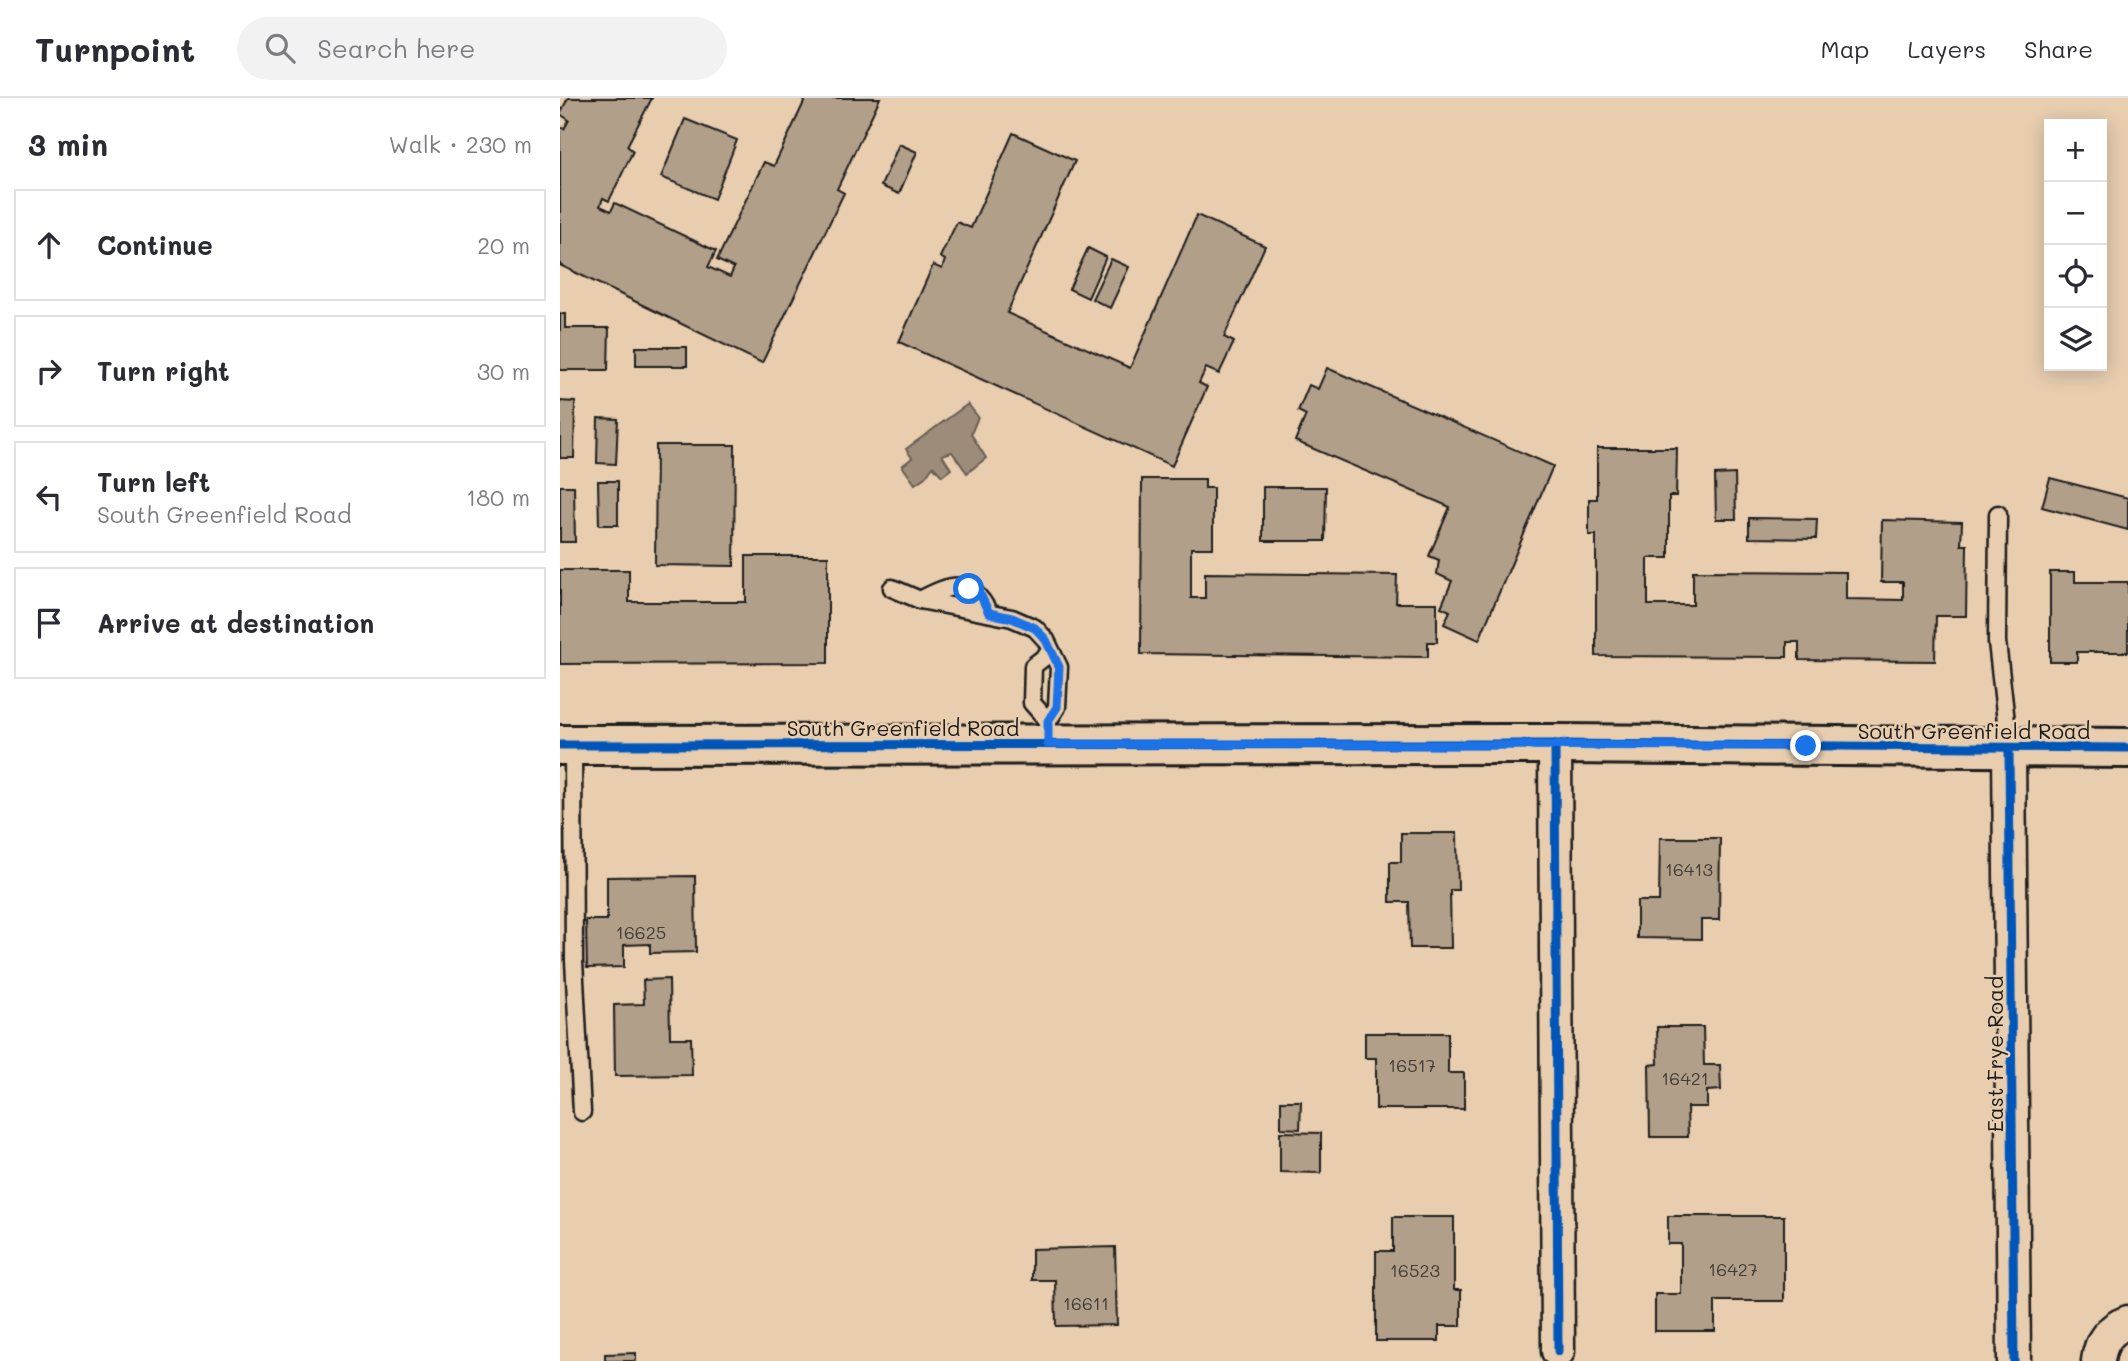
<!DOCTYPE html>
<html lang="en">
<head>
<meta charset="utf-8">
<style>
	:root { --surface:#fff; --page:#f2f2f3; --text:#2b2b33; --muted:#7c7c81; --line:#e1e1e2 }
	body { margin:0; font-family:Mali,sans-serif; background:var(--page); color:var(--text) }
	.controls { position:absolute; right:21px; top:21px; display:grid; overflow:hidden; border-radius:0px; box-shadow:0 4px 18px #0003 }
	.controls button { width:63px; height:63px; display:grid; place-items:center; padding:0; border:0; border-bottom:2px solid var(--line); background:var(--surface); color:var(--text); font:35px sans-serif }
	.stop { position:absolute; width:21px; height:21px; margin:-16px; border:5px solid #1a73e8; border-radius:50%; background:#fff }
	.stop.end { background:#1a73e8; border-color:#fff; box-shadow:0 2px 7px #0008 }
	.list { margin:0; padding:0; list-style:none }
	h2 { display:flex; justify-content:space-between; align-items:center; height:91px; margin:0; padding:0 28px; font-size:30px }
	h2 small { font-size:23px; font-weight:400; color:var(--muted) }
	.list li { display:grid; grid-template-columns:46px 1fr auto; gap:21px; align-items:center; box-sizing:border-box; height:112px; margin:0 14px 14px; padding:0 14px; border:2px solid var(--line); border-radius:0px }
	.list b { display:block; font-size:26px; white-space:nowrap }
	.list p { margin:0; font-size:23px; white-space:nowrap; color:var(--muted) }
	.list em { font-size:23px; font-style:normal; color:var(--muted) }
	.icon { flex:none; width:38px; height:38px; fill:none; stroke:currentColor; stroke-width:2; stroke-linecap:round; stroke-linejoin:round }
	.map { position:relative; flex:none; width:1568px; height:1263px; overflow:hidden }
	header { display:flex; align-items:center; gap:42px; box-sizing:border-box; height:98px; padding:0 35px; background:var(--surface); border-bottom:2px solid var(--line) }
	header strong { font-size:33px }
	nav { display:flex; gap:38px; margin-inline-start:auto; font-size:24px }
	.search { width:490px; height:63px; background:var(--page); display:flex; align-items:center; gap:18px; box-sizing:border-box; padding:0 24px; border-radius:38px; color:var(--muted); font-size:26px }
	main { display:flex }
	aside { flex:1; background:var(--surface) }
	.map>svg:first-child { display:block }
</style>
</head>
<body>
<header>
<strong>Turnpoint</strong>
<div class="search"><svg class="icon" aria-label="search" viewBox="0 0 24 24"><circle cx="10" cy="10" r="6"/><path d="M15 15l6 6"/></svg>Search here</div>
<nav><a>Map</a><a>Layers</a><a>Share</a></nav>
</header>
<main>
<aside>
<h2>3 min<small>Walk · 230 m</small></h2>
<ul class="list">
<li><svg class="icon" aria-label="ahead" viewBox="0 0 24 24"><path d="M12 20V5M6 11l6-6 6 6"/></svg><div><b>Continue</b></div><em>20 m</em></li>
<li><svg class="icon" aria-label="right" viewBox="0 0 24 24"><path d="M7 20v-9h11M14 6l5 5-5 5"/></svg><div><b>Turn right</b></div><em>30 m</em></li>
<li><svg class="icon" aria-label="left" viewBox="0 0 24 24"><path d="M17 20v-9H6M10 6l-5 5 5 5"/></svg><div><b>Turn left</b><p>South Greenfield Road</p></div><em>180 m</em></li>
<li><svg class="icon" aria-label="arrive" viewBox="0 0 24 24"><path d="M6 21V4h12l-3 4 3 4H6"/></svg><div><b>Arrive at destination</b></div></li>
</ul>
</aside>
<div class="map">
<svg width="1568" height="1263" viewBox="0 0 1568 1263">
	<rect width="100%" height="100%" fill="#e8cdaf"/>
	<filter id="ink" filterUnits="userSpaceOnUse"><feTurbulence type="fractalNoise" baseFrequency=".0143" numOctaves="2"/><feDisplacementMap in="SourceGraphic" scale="14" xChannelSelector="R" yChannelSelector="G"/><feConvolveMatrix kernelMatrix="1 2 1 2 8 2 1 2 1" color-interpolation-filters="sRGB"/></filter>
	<g filter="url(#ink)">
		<path fill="#9d8c79" stroke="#695f54" stroke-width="2" d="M408,306L418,319L411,336L426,360L407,375L392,354L382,357L391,371L382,378L373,368L365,379L355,386L342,368L352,360L346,351Z"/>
		<g fill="#b29f89" stroke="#1c1c1c" stroke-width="2">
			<path d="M8,0H92L67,48L73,53L49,103L43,100L40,108L51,113L55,105L156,153L148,169L170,179L174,170L157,162L204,64L214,68L246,0H320L277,91L284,95L202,265L0,167V29L4,31L9,22L0,16Z"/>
			<path d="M125,21L177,42L154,101L101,79Z"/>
			<path d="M453,35L515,63L447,215L570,270L637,117L705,148L664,239L674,244L659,276L646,270L639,285L647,289L612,368L339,244L373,167L382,171L385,162L380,159L397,124L411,130Z"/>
			<path d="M339,46L357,54L339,96L321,88Z"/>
			<path d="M528,150L546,159L528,200L509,191Z"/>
			<path d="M551,161L569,169L550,210L532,201Z"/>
			<path d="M0,216H5V230H49L48,272H0Z"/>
			<rect x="76" y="249" width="51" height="19"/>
			<path d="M767,270L993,368L919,542L884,526L890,513L881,509L892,483L877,476L879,462L869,458L890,409L735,343L746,317L738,313L749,287L758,291Z"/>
			<path d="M0,303L15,304L14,360H0Z"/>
			<path d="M38,320L58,321L56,366L37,365Z"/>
			<path d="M96,347H175L174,468L95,467Z"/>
			<path d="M1037,350H1117L1116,398H1109V460H1088V507H1133V473L1286,474V501L1343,502V484H1321L1322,422L1402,424L1401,447H1407L1406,518H1376L1375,563L1239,562V544H1227V559L1036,558V437H1029V401H1037Z"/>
			<path d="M1175,376L1176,421H1156L1155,377Z"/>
			<path d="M1490,380L1568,400V432L1482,409Z"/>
			<path d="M582,381H645V390H653V450H631V500H645V475L837,477L836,505H877V544H868V559L581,556Z"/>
			<path d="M38,383H58V427H39Z"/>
			<path d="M0,388H14L15,444H0Z"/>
			<path d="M703,389H766L765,443H703Z"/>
			<path d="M1189,420L1257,421L1256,441L1189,440Z"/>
			<path d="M186,458H268V565L0,566V472H69V504H186Z"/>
			<path d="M1490,474H1515V484H1568V554H1517V564H1490Z"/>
			<path d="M841,735H897L898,792H890L891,850H850L849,804H830V764H841Z"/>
			<path d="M1100,740H1160L1159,822H1141V841L1077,840V803H1099Z"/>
			<path d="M135,778L136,854L90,855V846L64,847V869L27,870L26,822H47V779Z"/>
			<path d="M109,881L110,940H131L132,977L55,978L54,907L84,906L83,882Z"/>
			<path d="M1097,929H1143L1144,967H1160L1161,992L1147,993V1009H1127L1128,1039H1090L1089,967L1098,966Z"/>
			<path d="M805,935H888V975H904V1011H816V960H805Z"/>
			<path d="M721,1003H741L740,1031L721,1030Z"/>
			<path d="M720,1034L761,1035V1075L720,1074Z"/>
			<path d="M1108,1118H1224V1203H1155V1233H1095V1196H1121V1146H1108Z"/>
			<path d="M833,1119H894V1192H901V1228H879V1243H816V1153H833Z"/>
			<path d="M555,1149L557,1227L496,1228L495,1182H472V1151Z"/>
			<path d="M76,1255V1263H45V1256Z"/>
		</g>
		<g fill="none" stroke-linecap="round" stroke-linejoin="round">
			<g stroke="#1c1c1c" stroke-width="21">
				<g id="lane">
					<path d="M1438,416L1437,544L1449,650"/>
					<path d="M332,490L360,502L452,520L475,530L486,542L499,569L497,609L488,623V646"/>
					<path d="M360,502C391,486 411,478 429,515"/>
					<path d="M488,623L472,605L473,568L491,554"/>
					<path d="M13,647L14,863L22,1014"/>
				</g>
			</g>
			<g stroke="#1c1c1c" stroke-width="37">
				<g id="street">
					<path d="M995,646L998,1253"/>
					<path d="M1449,650L1454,1263"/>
					<path d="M1538,1263C1540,1244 1549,1231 1568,1224"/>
				</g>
			</g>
			<g stroke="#1c1c1c" stroke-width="44">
				<path id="secondary" d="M0,647L995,646L1568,650"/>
			</g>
			<use href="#lane" stroke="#e8cdaf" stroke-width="16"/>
			<use href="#street" stroke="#e8cdaf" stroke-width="32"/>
			<use href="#secondary" stroke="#e8cdaf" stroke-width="38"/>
			<g stroke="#e8cdaf" stroke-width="13">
				<g id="cycleway">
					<path d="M995,646L998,1253"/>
					<path d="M0,647L995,646L1568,650"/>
					<path d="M1449,650L1454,1263"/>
				</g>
			</g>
			<use href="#cycleway" stroke="#0057b8" stroke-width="9"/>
		</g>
	</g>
	<g fill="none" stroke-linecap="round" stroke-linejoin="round" filter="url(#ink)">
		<path stroke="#1a73e8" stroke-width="9" d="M409,491L421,498L429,515L452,520L475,530L486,542L499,569L497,609L488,623V646L1246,648"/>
	</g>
	<g text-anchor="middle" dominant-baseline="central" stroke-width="5" stroke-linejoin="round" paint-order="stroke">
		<g font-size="18" fill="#423d37">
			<text x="1129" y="771">16413</text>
			<text x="81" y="834">16625</text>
			<text x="852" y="967">16517</text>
			<text x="1125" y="980">16421</text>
			<text x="1173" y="1171">16427</text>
			<text x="855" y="1172">16523</text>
			<text x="526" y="1205">16611</text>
		</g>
		<g font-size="21" fill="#1c1c1c" stroke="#e8cdaf">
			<text x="343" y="629">South Greenfield Road</text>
			<text x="1414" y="632">South Greenfield Road</text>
			<text transform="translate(1434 956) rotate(-90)">East Frye Road</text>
		</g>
	</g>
</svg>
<div class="controls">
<button>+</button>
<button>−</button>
<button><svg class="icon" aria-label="locate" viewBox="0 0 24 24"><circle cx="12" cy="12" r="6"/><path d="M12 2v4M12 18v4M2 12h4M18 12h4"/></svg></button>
<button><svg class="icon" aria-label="layers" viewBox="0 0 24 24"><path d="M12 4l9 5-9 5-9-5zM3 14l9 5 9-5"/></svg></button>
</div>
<div class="stop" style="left:409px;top:491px"></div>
<div class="stop end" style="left:1246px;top:648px"></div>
</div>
</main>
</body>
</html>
